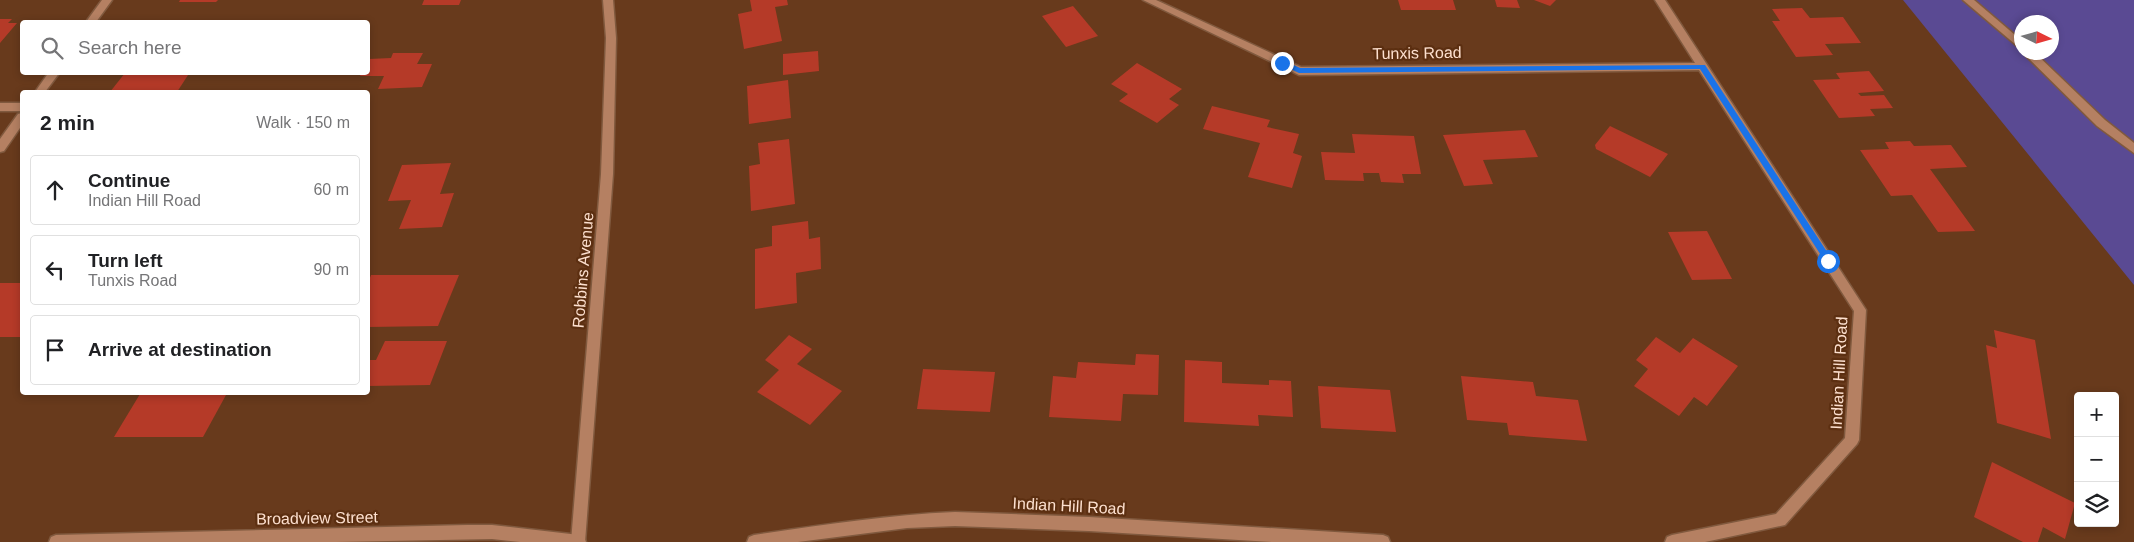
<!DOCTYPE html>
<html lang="en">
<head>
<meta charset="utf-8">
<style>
	:root { --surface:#fff; --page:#f2f2f2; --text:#202124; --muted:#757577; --line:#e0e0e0 }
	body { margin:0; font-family:Arial,sans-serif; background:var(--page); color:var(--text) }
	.controls { position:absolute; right:15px; bottom:15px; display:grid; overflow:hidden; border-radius:5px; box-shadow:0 2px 8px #0003 }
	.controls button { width:45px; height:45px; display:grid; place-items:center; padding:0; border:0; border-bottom:1px solid var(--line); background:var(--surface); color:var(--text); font:25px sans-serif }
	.compass { position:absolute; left:2014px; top:15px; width:45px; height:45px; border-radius:50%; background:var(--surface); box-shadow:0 2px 8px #0003; rotate:95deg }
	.stop { position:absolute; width:15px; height:15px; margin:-11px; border:4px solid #1a73e8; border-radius:50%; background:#fff }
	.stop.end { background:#1a73e8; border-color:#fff; box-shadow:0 1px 5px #0008 }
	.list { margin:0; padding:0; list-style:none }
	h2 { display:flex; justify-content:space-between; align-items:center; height:65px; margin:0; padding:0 20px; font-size:21px }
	h2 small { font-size:16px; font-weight:400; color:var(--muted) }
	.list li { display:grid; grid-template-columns:32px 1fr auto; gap:15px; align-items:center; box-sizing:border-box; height:70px; margin:0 10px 10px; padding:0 10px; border:1px solid var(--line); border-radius:5px }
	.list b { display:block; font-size:19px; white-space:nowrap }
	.list p { margin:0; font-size:16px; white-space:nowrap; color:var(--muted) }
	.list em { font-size:16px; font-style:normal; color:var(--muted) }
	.icon { flex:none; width:28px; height:28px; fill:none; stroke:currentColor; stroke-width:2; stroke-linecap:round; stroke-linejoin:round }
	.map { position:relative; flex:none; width:2134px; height:542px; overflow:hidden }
	.search { position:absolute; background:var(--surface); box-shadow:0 2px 8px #0003; left:20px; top:20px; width:350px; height:55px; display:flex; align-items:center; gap:12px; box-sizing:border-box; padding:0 18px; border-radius:5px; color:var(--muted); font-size:19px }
	.panel { position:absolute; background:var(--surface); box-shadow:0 2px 8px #0003; left:20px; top:90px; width:350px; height:305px; border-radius:5px }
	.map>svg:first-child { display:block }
</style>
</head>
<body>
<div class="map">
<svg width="2134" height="542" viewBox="0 0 2134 542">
	<rect width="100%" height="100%" fill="#683a1c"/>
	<path fill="#5a4a93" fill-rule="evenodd" d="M1903,0H2134V285ZM2022,22H2052V52H2022Z"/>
	<g fill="#b53a28">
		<path d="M180,0H218L216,2H179Z"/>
		<path d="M424,0H461L459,5H422Z"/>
		<path d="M750,0H787L788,5L775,7L782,41L744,49L738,14L752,11Z"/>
		<path d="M1398,0H1453L1456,10H1401Z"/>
		<path d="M1495,0H1517L1520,8L1497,7Z"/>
		<path d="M1534,0H1556L1550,6Z"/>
		<path d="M1073,6L1098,36L1066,47L1042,16Z"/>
		<path d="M1802,8L1810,18L1843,17L1861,43L1825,44L1833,55L1796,57L1772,21H1780L1772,9Z"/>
		<path d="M0,19H12L8,23H17L0,43Z"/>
		<path d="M818,51L819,71L783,75V54Z"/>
		<path d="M393,53H423L417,64H432L422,87L378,89L384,76H360L362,72H368L369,59L391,58Z"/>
		<path d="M1137,63L1182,89L1169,99L1179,105L1157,123L1119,101L1128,94L1111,84Z"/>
		<path d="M1869,71L1884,91L1858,93L1861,96L1884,95L1893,108L1870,109L1875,116L1839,118L1813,80L1840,79L1836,73Z"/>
		<path d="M190,72L177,92H110L125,73Z"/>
		<path d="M788,80L791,118L749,124L747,86Z"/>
		<path d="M1212,106L1270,120L1267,127L1299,134L1293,153L1302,156L1292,188L1248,177L1260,143L1203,129Z"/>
		<path d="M1610,126L1668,154L1650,177L1596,149L1595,145Z"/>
		<path d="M1525,130L1538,157L1483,160L1493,184L1464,186L1443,135Z"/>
		<path d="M1352,134L1414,136L1421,174H1402L1404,183L1381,182L1379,173H1363L1364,181L1325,180L1321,152L1355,153Z"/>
		<path d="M789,139L795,204L751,211L749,166L760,164L758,143Z"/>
		<path d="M1910,141L1914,146L1951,145L1967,167L1930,169L1975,231L1938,232L1912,195L1891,196L1860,150L1889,149L1885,142Z"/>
		<path d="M451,163L440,194L454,193L442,227L399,229L411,200L388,201L402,165Z"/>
		<path d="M808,221L809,239L820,237L821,269L796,273L797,303L755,309V249L772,246V226Z"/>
		<path d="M1707,231L1732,279L1692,280L1668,232Z"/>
		<path d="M371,275H459L438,326L368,327V283Z"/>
		<path d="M0,283H22V333L20,337H0Z"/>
		<path d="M1994,330L2035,340L2051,439L1997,423L1986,345L1997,348Z"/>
		<path d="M789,335L812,349L797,364L842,391L810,425L757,392L779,370L765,360Z"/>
		<path d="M1656,337L1680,353L1693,338L1738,366L1707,406L1694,397L1679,416L1634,386L1648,369L1636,360Z"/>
		<path d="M385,341H447L430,385L368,386V360H376Z"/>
		<path d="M1136,354L1159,355L1158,395L1123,394L1121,421L1049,417L1053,376L1076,378L1078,362L1135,365Z"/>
		<path d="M1185,360L1222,362V383L1269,385V380L1291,381L1293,417L1258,415L1259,426L1184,422Z"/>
		<path d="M923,369L995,372L990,412L917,409Z"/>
		<path d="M1461,376L1533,382L1536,396L1578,400L1587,441L1509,435L1507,423L1467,420Z"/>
		<path d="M1318,386L1390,390L1396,432L1321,428Z"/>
		<path d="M140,394L226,395L203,437H114Z"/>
		<path d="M1992,462L2075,503L2065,539L2043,527L2038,542H2023L1974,517Z"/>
	</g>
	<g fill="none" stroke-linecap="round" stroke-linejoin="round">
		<g stroke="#80593e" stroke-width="3">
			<g id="lane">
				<path d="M1963,0H1974L2022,41V50Z"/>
				<path d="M2022,52H2034L2105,120L2134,143V153L2097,126Z"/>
			</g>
		</g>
		<g stroke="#80593e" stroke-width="3">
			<g id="street">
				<path d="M102,0H112L96,22H86Z"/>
				<path d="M1143,0H1156L1301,67L1695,63L1655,0H1665L1866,310L1859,440L1857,444L1785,525L1705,542H1665L1667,537L1672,535L1776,514L1845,438L1854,311L1699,70L1299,75Z"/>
				<path d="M49,72H60L45,92H35Z"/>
				<rect x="0" y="103" width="22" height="8"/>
				<path d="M22,113V125L4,151L0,152V139L18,114Z"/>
				<path d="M955,512L1089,517L1383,535L1388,537L1390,542H1272L1089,531L955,526L907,528L798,542H747L749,537L754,535C821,525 887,515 955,512Z"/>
				<path d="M467,525H492L579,535L584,537L586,542H520L492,539L336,542H49L51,537L56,535Z"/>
			</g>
		</g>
		<g stroke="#80593e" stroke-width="3">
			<path id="secondary" d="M603,0H613L616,38L613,174L585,542H571L601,174L606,38Z"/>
		</g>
		<use href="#lane" fill="#b58062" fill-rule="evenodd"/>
		<use href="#street" fill="#b58062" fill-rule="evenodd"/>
		<use href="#secondary" fill="#b58062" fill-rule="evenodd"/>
	</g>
	<path fill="#1a73e8" d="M1280,61H1285L1300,68L1705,65L1833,261L1828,264L1826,263L1700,69L1299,73L1280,64Z"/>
	<g text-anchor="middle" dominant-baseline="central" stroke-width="4.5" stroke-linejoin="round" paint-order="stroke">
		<g font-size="16" fill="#fde0cf" stroke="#5c2f11">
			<text transform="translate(1417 53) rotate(-1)">Tunxis Road</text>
			<text transform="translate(583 270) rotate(-85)">Robbins Avenue</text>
			<text transform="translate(1839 373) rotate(-87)">Indian Hill Road</text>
			<text transform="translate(1069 506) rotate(3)">Indian Hill Road</text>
			<text transform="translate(317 518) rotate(-1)">Broadview Street</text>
		</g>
	</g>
</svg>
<div class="controls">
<button>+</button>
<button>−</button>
<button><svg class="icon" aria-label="layers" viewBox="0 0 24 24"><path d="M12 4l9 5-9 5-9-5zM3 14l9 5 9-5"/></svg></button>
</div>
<svg class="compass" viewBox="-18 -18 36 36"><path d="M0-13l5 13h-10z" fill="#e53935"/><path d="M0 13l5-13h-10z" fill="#757577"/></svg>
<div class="stop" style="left:1828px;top:261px"></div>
<div class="stop end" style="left:1282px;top:63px"></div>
<div class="search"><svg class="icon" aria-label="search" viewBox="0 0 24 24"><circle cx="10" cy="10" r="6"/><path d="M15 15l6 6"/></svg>Search here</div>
<section class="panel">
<h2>2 min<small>Walk · 150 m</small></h2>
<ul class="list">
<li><svg class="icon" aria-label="ahead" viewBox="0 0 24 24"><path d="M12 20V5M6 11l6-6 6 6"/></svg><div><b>Continue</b><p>Indian Hill Road</p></div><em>60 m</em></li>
<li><svg class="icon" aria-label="left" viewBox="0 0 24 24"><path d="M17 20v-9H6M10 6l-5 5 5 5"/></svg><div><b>Turn left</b><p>Tunxis Road</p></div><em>90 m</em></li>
<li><svg class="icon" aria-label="arrive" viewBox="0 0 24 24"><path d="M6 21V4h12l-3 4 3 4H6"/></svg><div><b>Arrive at destination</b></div></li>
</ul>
</section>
</div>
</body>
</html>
